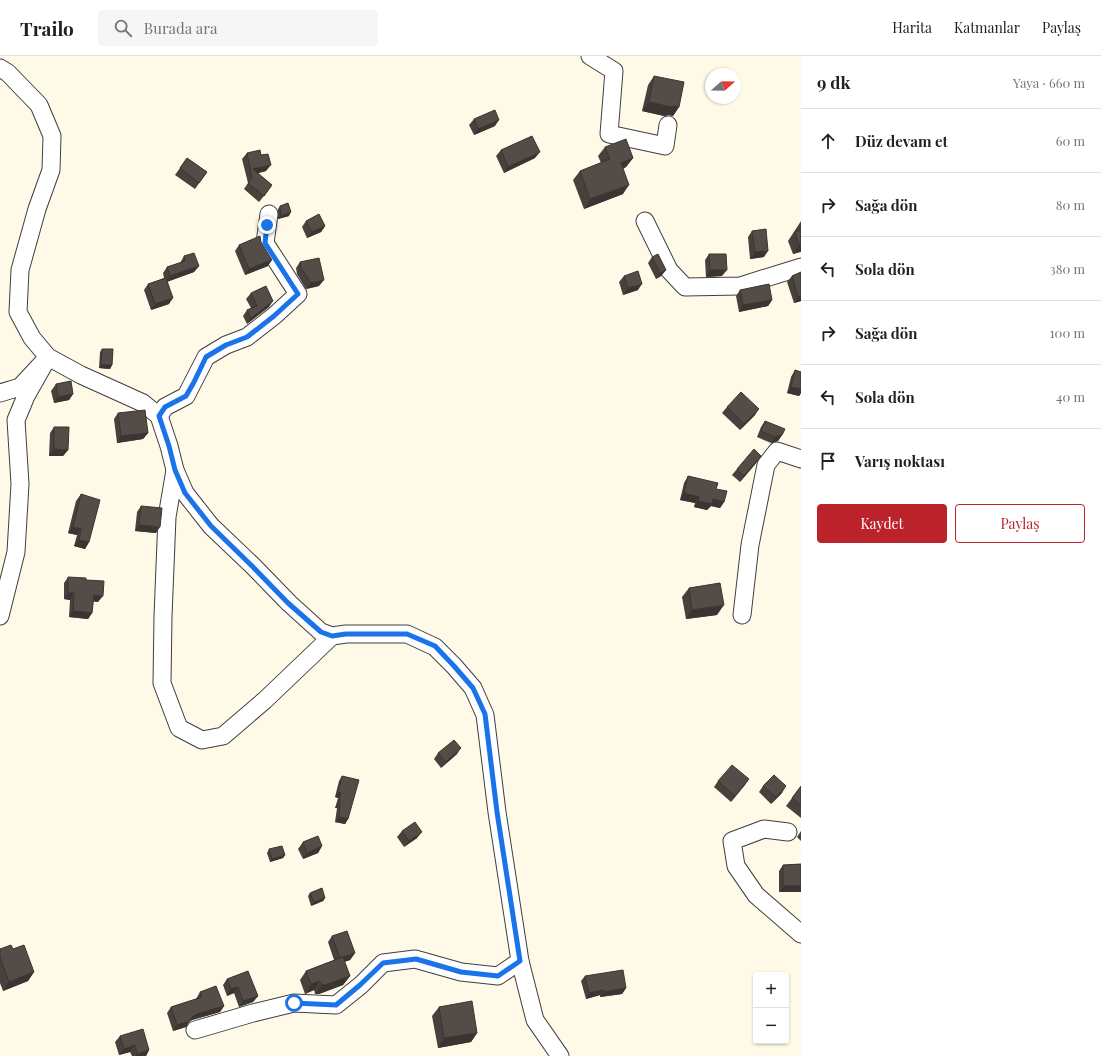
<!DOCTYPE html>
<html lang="tr">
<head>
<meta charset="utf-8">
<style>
	:root { --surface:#fff; --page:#f6f6f6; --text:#202124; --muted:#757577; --line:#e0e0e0; --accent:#bc222a }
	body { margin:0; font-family:"Playfair Display",serif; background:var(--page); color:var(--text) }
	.controls { position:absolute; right:12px; bottom:12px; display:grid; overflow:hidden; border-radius:4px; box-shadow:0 1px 3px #0004 }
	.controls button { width:36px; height:36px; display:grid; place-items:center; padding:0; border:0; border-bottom:1px solid var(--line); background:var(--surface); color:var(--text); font:20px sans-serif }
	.compass { position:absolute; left:705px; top:12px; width:36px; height:36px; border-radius:50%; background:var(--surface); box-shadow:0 1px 3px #0004; rotate:70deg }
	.stop { position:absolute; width:12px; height:12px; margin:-9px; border:3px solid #1a73e8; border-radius:50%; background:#fff }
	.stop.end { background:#1a73e8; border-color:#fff; box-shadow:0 1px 4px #0008 }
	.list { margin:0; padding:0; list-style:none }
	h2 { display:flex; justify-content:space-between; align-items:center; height:52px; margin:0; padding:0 16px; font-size:17px }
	h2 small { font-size:13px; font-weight:400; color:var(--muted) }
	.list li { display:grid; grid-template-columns:26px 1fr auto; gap:12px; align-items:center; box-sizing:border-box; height:64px; padding:0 16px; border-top:1px solid var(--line) }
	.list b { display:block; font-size:15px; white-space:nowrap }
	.list em { font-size:13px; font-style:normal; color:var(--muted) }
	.actions { display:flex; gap:8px; padding:12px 16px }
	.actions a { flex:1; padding:9px 0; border:1px solid var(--accent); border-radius:4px; text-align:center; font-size:14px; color:var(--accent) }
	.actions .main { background:var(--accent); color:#fff }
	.icon { flex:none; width:22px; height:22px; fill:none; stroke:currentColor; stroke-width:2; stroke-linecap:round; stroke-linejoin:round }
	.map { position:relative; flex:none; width:801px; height:1000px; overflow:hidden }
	header { display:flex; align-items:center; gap:24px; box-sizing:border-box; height:56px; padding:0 20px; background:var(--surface); border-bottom:1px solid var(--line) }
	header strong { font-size:19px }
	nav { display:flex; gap:22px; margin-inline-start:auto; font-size:14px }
	.search { width:280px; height:36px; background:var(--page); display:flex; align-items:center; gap:10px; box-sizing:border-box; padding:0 14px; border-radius:4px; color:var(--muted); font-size:15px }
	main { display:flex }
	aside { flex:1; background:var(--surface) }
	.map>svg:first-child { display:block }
</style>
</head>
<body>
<header>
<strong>Trailo</strong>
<div class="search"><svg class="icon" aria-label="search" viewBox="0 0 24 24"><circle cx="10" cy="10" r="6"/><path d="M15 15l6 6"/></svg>Burada ara</div>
<nav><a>Harita</a><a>Katmanlar</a><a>Paylaş</a></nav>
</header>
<main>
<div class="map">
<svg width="801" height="1000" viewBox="0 0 801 1000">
	<rect width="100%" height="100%" fill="#fffae8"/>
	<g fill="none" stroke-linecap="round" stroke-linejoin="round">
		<g stroke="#3e3e3e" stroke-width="19">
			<g id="minor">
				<path d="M590,0L614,15L609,78L665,90L668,69"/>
				<path d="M0,12L8,17L39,49L52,80L51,114L37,153L20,214L18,256L32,282L48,301L81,319L143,347L159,360L169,390L175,414L185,437L211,470L252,509L289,547L321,576L332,580L346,578H407L435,591L454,610L473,632L485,659L497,756L520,905L535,964L560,1000"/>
				<path d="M645,165L669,214L685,231L740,230L801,211"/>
				<path d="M0,337L20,331L48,301L26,340L16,364L20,428L16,496L0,560"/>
				<path d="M159,360L165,351L186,340L206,301L226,289L247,281L274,260L298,238L265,187L269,158"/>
				<path d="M175,414L167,461L163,560L162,627L179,672L202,684L223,680L265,644L332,580"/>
				<path d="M742,559L750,489L766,409L777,395L801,403"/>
				<path d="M788,776L764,773L732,785L736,810L756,839L801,878"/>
				<path d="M195,974L253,957L294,947L336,949L361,929L383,907L415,903L461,916L498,920L520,905"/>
			</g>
		</g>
		<use href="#minor" stroke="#fff" stroke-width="17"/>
	</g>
	<g fill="#47413d">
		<path d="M654,20L679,51L673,60L669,59L664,60L642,55L648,29Z"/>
		<path d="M474,63L495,70L474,79L469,69Z"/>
		<path d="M605,91L633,102L626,111L623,113V138L584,153L573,124L580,115L601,107L598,100Z"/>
		<path d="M501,94L535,102L504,117L496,100Z"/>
		<path d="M247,97L261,99L266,115L258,117L268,135L259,146L244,133L248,127L242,103Z"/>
		<path d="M187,102L207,116L195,133L175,119Z"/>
		<path d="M280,150L289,160L278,163V153Z"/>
		<path d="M306,165L325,170L321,176L307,182L302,171Z"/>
		<path d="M801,165V196L793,198L788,185Z"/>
		<path d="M752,175L764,201L750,203L748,181Z"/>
		<path d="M261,186L268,210L245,219L235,195L239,189Z"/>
		<path d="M709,198L722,220L706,221L705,204Z"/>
		<path d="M184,200L199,210L194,216L167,226L169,248L151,254L144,234L148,228L164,222L163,217L167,211L180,207Z"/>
		<path d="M652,201L666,214L661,220L656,223L648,207Z"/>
		<path d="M300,206L319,230L306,233L297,218L296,212Z"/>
		<path d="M801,216V245L794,247L787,226L792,220Z"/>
		<path d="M624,220L638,234L623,239L619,226Z"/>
		<path d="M740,234L772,244L768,250L739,256L736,240Z"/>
		<path d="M251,237L269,251L247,268L243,260L247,254L251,252L246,243Z"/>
		<path d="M102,293L112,309L110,313L99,312L100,296Z"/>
		<path d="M795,314L801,316V337L799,340L787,337L791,321Z"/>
		<path d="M56,328L73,338L69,344L54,347L51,335Z"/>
		<path d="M727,351L755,359L740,374L722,357Z"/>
		<path d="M118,357L148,377L143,383L117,387L114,363Z"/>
		<path d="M765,365L782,379L778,385L771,387L757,381L761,371Z"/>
		<path d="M54,371L68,394L63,400H49L50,377Z"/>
		<path d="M757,406L740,426L732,419L737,413Z"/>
		<path d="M688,420L716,433L724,446L720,452L711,450L707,454L694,451L695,447L680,444L684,427Z"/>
		<path d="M81,438L89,486L85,493L74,490L77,479L68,477L76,445Z"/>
		<path d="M141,450L156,477L135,475L137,456Z"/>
		<path d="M68,521L86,524L98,546L93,545L92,557L88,563L69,561L70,544L64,543V527Z"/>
		<path d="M689,532L717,559L686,563L682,541Z"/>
		<path d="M438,697L457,698L441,712L434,703Z"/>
		<path d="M342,720L348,763L345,768L335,766L337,752H335L338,742L335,741L339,725Z"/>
		<path d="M749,723L731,746L714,731L718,725Z"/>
		<path d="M763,730L782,737L771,748L759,736Z"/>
		<path d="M801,730V762L786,750Z"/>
		<path d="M402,775L417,782L404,791L397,781Z"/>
		<path d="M801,775V785L797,781Z"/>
		<path d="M303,786L322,790L318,797L303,803L298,793Z"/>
		<path d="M269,793L285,799L283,802L270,806L267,797Z"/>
		<path d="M801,808L779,836V815L783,809Z"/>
		<path d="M310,837L325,842L323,845L311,850L308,840Z"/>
		<path d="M332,880L355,897L350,904L344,906L350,920L343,929L319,938H315L314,934L305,938L300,924L306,915L334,904L328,886Z"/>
		<path d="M0,893H13L34,916L28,925L3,935L0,927Z"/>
		<path d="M585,920L626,932L622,938L600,941V939L586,943L581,925Z"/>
		<path d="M227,923L258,940L253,946L239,951L234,937L227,940L223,929Z"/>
		<path d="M200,936L224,950L220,956L192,964L189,966L186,971L173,975L167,957L171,951L196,943Z"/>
		<path d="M439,951L477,977L471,986L438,992L432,960Z"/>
		<path d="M120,980L149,994L146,1000H132L130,996L119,999L115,986Z"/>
	</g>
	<g fill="#3a3532">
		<path d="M649,46L675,50L679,51L673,60L669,59L664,60L642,55Z"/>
		<path d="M499,64L495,70L474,79L478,73Z"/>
		<path d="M540,96L535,102L504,117L508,111Z"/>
		<path d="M633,102L626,111L614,116L621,107Z"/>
		<path d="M271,109L266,115L251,119L253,113Z"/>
		<path d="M629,129L623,138L584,153L590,143Z"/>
		<path d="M291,156L289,160L278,163L281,160Z"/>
		<path d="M325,170L321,176L307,182L312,176Z"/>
		<path d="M801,188V195L793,198L799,189Z"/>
		<path d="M768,195L764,201L750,203L755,196Z"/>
		<path d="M272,204L268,210L245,219L249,213Z"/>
		<path d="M199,210L194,216L166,226L170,220Z"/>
		<path d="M666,214L661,220L656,223L660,217Z"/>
		<path d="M710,214H727L722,220L706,221Z"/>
		<path d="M324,224L319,230L306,233L311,227Z"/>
		<path d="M642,228L638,234L623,239L628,232Z"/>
		<path d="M801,240V245L794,247L798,241Z"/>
		<path d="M173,242L169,248L151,254L155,248Z"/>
		<path d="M772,244L768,250L739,256L743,249Z"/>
		<path d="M273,245L269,251L247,268L251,262Z"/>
		<path d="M101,309H112L110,313L99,312Z"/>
		<path d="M791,331L801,333V337L799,340L787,337Z"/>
		<path d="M73,338L69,344L54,347L58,341Z"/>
		<path d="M759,353L755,359L740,374L744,368Z"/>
		<path d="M148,377L143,383L117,387L121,380Z"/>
		<path d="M782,379L778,385L771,387L775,381Z"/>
		<path d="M54,393L68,394L63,400H49Z"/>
		<path d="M761,400L757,406L740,426L744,420Z"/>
		<path d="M684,437L699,441L695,447L680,444Z"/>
		<path d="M713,443L724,446L720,452L711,450L707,454L694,451L698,445Z"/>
		<path d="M139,469L160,471L156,477L135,475Z"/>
		<path d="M73,471L81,473L77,479L68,477Z"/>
		<path d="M79,484L89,486L85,493L74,490Z"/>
		<path d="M68,537H74L70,544L64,543Z"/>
		<path d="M94,539L103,540L98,546L90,545Z"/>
		<path d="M724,549L717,559L686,563L692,554Z"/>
		<path d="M73,555L92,557L88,563L69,561Z"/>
		<path d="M461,692L457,698L441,712L446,706Z"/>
		<path d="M749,723L745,729L731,746L735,740Z"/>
		<path d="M786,730L782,737L771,748L776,741Z"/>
		<path d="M338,736L341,737L338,742L335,741Z"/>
		<path d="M339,747H340L337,752H335Z"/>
		<path d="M339,761L348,763L345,768L335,766Z"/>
		<path d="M422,776L417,782L404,791L409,785Z"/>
		<path d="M322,790L318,797L303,803L307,797Z"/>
		<path d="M285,799L283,802L270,806L272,803Z"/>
		<path d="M783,830H801V836H779Z"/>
		<path d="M325,842L323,845L311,850L314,846Z"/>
		<path d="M355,897L350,904L335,909L340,902Z"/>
		<path d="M34,916L28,925L3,935L9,926Z"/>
		<path d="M350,920L343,929L319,938H315L322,929Z"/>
		<path d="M320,925L314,934L305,938L311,928Z"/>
		<path d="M238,931L234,937L227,940L231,933Z"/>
		<path d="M626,932L622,938L600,941L604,936Z"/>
		<path d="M603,934L600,939L586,943L589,937Z"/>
		<path d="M258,940L253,946L239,951L243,945Z"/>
		<path d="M224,950L220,956L192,964L189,966L186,971L173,975L177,969L197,958Z"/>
		<path d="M477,977L471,986L438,992L444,982Z"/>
		<path d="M135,989L130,996L119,999L124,993Z"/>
		<path d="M149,994L146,1000H136L137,998Z"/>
	</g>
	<g fill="#534c47" stroke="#3a3532">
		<path d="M654,20L684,26L679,51L675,50L671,51L649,46Z"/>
		<path d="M495,54L499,64L478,73L474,63Z"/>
		<path d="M532,80L540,96L508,111L501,94Z"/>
		<path d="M626,83L633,102L621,107L629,129L590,143L580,115L610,103L605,91Z"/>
		<path d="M260,94L261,99L268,98L271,109L253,113L272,129L264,140L248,127L252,122L247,97Z"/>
		<path d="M187,102L207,116L199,127L180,112Z"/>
		<path d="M288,147L291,156L281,160L280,150Z"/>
		<path d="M319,158L325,170L312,176L306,165Z"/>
		<path d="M766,173L768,195L755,196L752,175Z"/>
		<path d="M801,174V188L799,189L795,176Z"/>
		<path d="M260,180L261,186L272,204L249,213L239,189Z"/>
		<path d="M194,197L199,210L170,220L167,211L185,205L184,200Z"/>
		<path d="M658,198L666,214L660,217L652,201Z"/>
		<path d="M709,198H726L727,214H710Z"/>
		<path d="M319,202L324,224L311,227L301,212L300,206Z"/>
		<path d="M638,215L642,228L628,232L624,220Z"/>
		<path d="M801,216V240L798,241L792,220Z"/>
		<path d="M166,222L173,242L155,248L148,228Z"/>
		<path d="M769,228L772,244L743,249L740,234Z"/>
		<path d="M266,230L273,245L251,262L247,254L257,250L251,237Z"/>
		<path d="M102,293H113L112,309H101Z"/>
		<path d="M795,314L801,316V333L791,331Z"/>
		<path d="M71,325L73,338L58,341L56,328Z"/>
		<path d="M741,336L759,353L744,368L727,351Z"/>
		<path d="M145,354L148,377L121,380L118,357Z"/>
		<path d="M765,365L785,373L782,379L775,381L761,375Z"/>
		<path d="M54,371H69L68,394L54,393Z"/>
		<path d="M754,393L761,400L744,420L737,413Z"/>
		<path d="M688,420L718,427L716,433L727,435L724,446L713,443L712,448L698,445L699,441L684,437Z"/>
		<path d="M81,438L100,444L89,486L79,484L81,473L73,471Z"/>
		<path d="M141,450L162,452L160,471L139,469Z"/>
		<path d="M68,521L86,522V524L104,525L103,540L94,539L92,557L73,555L74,537H68Z"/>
		<path d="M720,527L724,549L692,554L689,532Z"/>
		<path d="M454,684L461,692L446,706L438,697Z"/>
		<path d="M732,709L749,723L735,740L718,725Z"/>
		<path d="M774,719L786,730L776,741L763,730Z"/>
		<path d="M342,720L359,724L348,763L339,761L340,747H339L341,737L338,736Z"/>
		<path d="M801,730V749L792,742Z"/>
		<path d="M415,766L422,776L409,785L402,775Z"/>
		<path d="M318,780L322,790L307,797L303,786Z"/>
		<path d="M282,790L285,799L272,803L269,793Z"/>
		<path d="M801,808V830H783V809Z"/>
		<path d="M322,832L325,842L314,846L310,837Z"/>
		<path d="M347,875L355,897L340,902L332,880Z"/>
		<path d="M11,889L13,893L24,889L34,916L9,926L0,901V893Z"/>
		<path d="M343,901L350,920L325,929H322L320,925L311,928L306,915Z"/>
		<path d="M623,914L626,932L604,936L603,934L589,937L585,920Z"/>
		<path d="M248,915L258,940L243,945L238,931L231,933L227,923Z"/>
		<path d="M216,930L224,950L197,958L192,961L190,965L177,969L171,951L202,941L200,936Z"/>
		<path d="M472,945L477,977L444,982L439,951Z"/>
		<path d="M143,973L149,994L137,998L135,989L124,993L120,980Z"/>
	</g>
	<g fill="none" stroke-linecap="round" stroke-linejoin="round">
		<path stroke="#1a73e8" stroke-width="5" d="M267,169L265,187L298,238L274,260L247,281L226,289L206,301L194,326L186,340L165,351L159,360L169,390L175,414L185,437L211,470L252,510L288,547L321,576L332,580L346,578H407L435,590L454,610L473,632L485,658L497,756L520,905L498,920L461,916L416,903L383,907L360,929L336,949L294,947"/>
	</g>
</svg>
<div class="controls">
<button>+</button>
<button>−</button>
</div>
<svg class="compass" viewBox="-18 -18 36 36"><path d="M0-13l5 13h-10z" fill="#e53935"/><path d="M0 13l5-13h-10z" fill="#757577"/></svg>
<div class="stop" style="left:294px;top:947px"></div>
<div class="stop end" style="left:267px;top:169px"></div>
</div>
<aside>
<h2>9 dk<small>Yaya · 660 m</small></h2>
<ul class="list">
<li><svg class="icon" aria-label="ahead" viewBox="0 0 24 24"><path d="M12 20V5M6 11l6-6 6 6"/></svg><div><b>Düz devam et</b></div><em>60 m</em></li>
<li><svg class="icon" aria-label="right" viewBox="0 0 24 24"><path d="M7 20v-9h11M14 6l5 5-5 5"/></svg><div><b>Sağa dön</b></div><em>80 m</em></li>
<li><svg class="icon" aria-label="left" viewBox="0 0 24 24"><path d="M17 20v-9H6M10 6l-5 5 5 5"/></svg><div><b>Sola dön</b></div><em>380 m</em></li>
<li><svg class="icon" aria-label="right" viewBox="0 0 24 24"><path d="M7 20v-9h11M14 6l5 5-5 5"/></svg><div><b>Sağa dön</b></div><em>100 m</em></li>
<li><svg class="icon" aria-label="left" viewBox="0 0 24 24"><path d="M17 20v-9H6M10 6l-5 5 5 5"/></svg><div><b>Sola dön</b></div><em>40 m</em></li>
<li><svg class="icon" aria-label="arrive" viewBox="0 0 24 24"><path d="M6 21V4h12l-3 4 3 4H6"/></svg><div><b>Varış noktası</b></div></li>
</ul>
<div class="actions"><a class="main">Kaydet</a><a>Paylaş</a></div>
</aside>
</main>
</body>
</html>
